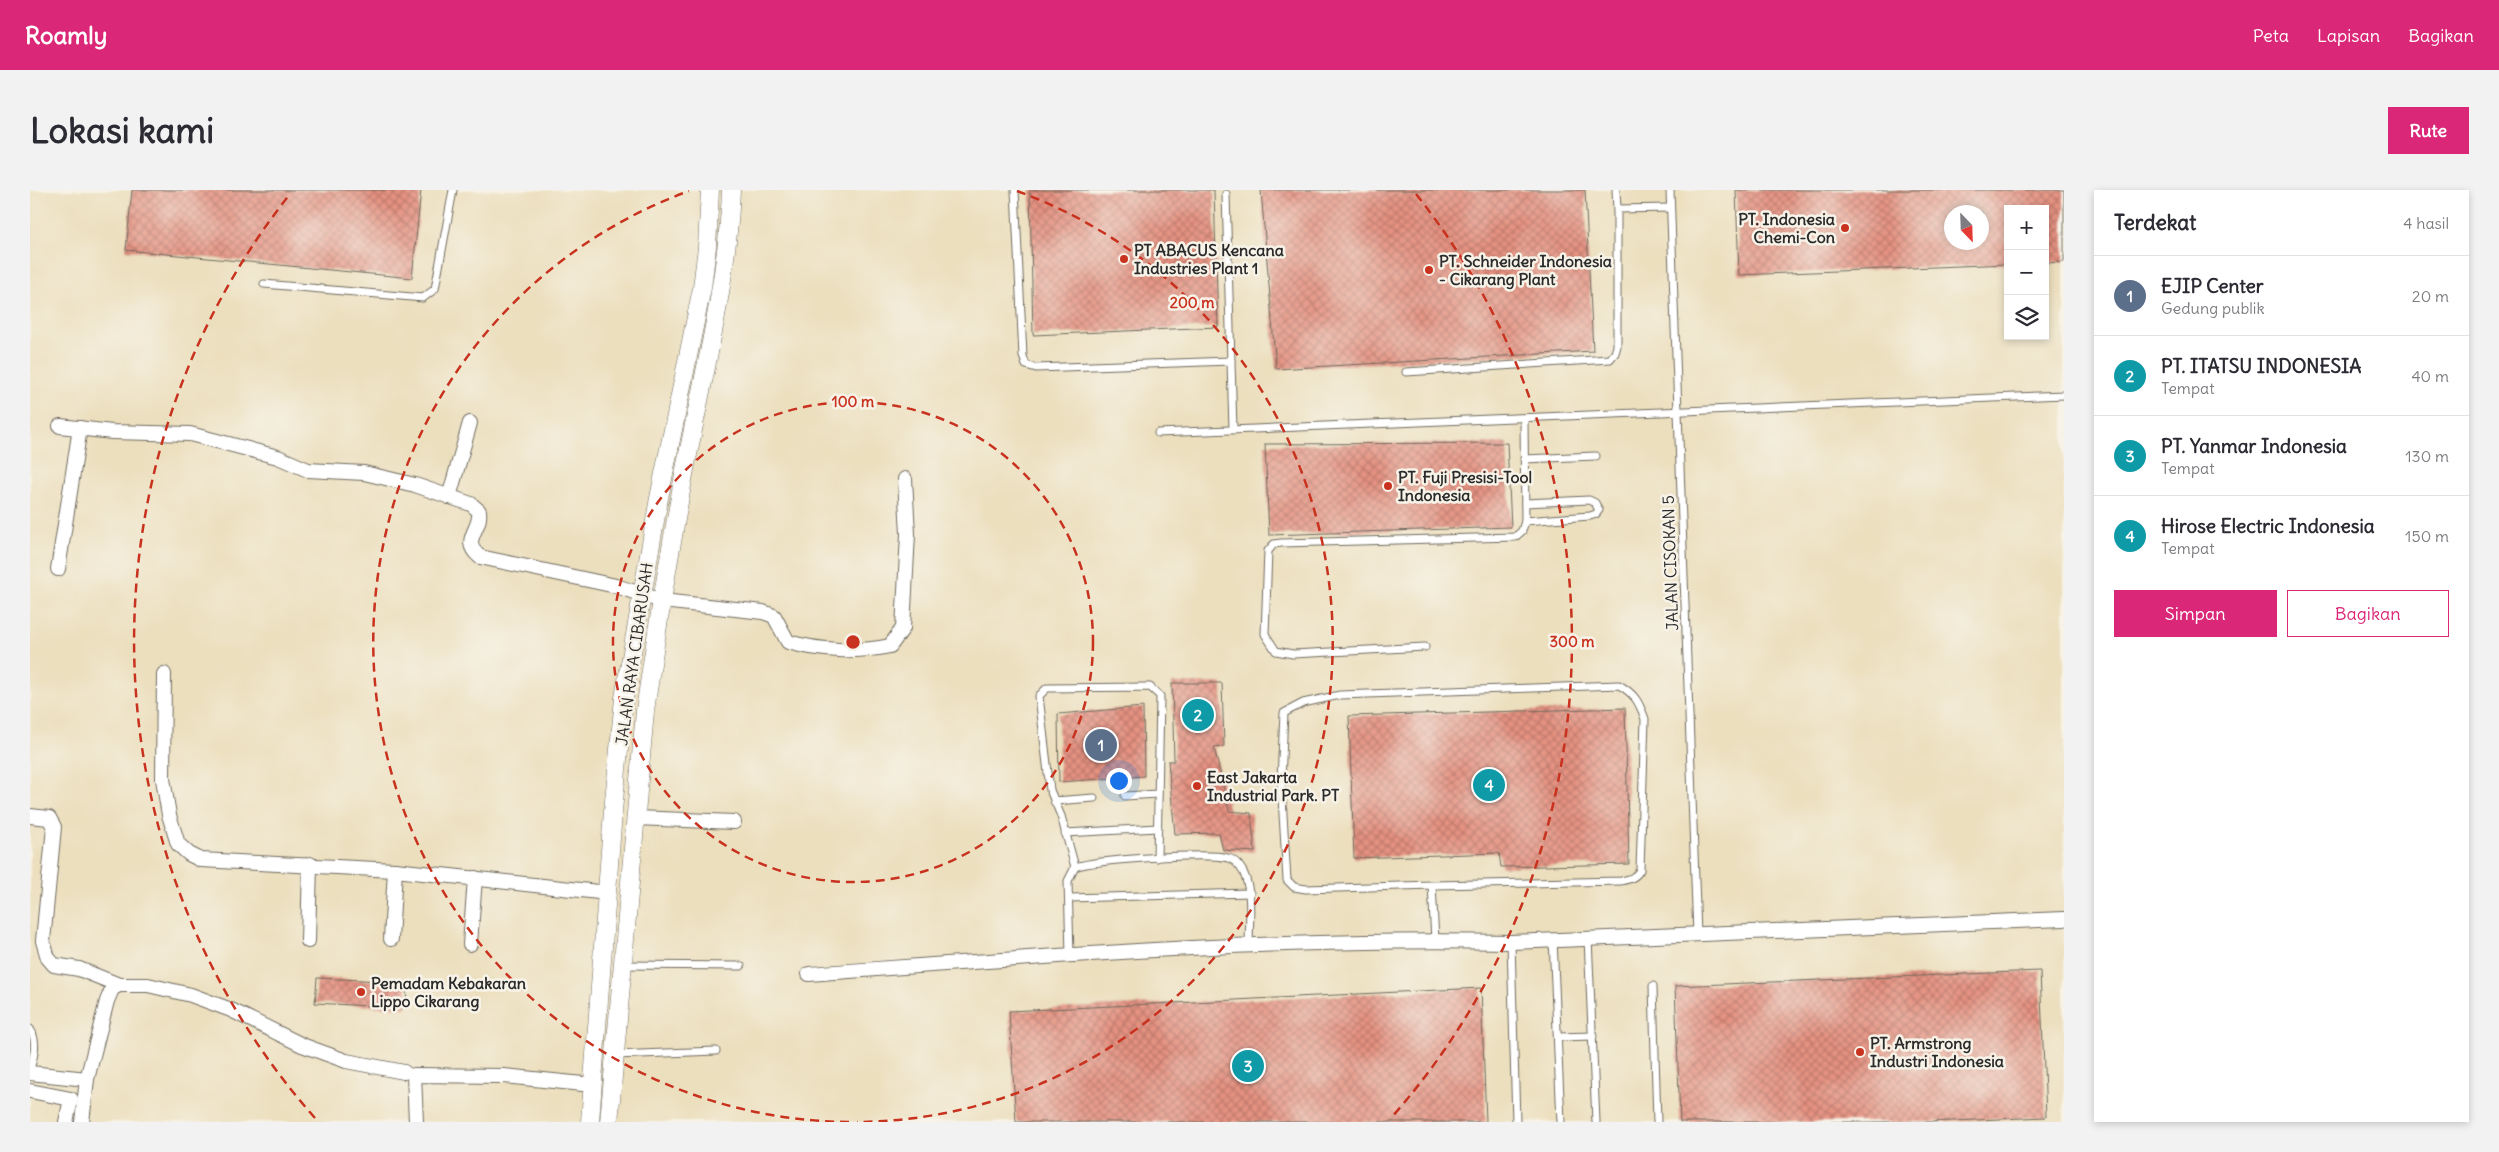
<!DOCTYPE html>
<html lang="id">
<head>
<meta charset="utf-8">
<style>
	:root { --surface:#fff; --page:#f2f2f3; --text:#2b2b33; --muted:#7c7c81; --line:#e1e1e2; --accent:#db2777 }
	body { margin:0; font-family:Delius,sans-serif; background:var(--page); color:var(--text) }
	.controls { position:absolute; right:15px; top:15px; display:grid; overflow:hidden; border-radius:0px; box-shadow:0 2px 8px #0003 }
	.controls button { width:45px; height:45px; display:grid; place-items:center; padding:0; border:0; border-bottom:1px solid var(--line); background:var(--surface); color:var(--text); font:25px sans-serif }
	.compass { position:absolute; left:1914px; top:15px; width:45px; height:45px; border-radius:50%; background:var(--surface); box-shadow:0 2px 8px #0003; rotate:157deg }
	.you { position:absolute; left:1088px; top:590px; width:18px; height:18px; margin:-12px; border:4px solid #fff; border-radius:50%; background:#1a73e8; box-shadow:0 0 0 8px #1a73e833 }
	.badge { display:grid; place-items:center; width:32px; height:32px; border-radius:50%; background:var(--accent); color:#fff; font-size:16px; font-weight:700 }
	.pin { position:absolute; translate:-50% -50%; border:2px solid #fff; box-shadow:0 1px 5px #0006 }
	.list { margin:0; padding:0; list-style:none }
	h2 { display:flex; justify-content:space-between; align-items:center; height:65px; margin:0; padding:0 20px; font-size:21px }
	h2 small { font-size:16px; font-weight:400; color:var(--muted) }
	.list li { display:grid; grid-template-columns:32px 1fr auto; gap:15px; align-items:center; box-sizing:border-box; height:80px; padding:0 20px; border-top:1px solid var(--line) }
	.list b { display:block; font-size:19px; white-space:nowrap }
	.list p { margin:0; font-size:16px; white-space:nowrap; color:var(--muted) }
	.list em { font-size:16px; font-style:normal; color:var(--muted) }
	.actions { display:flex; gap:10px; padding:15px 20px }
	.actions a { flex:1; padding:11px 0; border:1px solid var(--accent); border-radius:0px; text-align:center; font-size:18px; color:var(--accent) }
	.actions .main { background:var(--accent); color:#fff }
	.icon { flex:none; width:28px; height:28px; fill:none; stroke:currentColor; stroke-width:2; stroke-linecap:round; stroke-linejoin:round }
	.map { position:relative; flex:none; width:2034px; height:932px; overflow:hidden; border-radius:0px }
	header { display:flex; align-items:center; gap:30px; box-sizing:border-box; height:70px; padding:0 25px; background:var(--accent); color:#fff }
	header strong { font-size:24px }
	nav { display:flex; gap:28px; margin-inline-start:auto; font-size:18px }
	.intro { display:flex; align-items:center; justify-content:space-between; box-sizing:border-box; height:120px; padding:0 30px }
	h1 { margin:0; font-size:35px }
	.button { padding:12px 22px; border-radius:0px; background:var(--accent); color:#fff; font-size:18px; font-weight:700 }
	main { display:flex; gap:30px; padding:0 30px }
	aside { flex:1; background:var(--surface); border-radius:0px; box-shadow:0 2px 8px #0003 }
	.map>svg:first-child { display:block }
</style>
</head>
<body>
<header>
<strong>Roamly</strong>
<nav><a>Peta</a><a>Lapisan</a><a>Bagikan</a></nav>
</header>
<div class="intro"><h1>Lokasi kami</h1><a class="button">Rute</a></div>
<main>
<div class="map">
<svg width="2034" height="932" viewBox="0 0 2034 932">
	<defs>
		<pattern id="building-cross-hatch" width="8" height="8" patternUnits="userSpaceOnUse" patternTransform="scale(1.25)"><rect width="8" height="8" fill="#e59281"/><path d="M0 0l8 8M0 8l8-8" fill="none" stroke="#ba776a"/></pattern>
	</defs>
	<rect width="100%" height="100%" fill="#f7f3e8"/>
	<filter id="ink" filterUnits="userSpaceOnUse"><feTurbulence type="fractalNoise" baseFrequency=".02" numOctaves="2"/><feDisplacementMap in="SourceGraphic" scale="10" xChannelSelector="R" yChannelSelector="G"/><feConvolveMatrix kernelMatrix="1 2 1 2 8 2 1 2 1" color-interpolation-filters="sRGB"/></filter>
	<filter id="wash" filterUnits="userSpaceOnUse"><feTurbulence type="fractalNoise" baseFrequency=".0096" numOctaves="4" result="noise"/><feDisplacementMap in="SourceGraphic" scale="20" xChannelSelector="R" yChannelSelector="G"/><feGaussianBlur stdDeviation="1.12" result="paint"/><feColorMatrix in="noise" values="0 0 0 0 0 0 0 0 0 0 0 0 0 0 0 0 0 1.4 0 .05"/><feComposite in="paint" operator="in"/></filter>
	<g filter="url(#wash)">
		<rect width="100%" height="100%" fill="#ecdfbe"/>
		<g id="blocks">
			<g fill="url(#building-cross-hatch)" fill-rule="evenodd">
				<path d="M102,0H391L382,88L96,60Z"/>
				<path d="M1000,0H1184L1188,137L1003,145Z"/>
				<path d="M1231,0H1555L1563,161L1246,179Z"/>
				<path d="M1706,0H2034V72L2015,73V19H1978V74L1709,85ZM1922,22H1952V52H1922Z"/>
				<path d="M1477,253L1481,337L1239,345L1235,254Z"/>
				<path d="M1142,493H1192L1194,556L1184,557L1199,621L1221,623L1225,662L1193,660L1189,643L1145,644L1138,571H1144Z"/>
				<path d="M1113,517L1114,586L1029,592L1028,524Z"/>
				<path d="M1595,518L1599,674L1471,677L1469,663L1324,668L1319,526Z"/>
				<path d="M2010,781L2016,927L1899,932H1650L1645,796Z"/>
				<path d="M287,788L377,792L376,818L285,813Z"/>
				<path d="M1451,798L1456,932H986L979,821Z"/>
			</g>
		</g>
	</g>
	<g filter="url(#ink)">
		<use href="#blocks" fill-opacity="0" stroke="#6f6a5e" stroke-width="1"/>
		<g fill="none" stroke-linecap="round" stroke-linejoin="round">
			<g stroke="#6f6a5e" stroke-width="9">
				<g id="service">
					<path d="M985,0L993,166L996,175L1006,178L1201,171"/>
					<path d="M1586,0L1587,19L1640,18"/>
					<path d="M1640,0L1667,745"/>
					<path d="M1196,4L1203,239"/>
					<path d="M234,94L393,108L405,99L423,0"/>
					<path d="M1376,182L1580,169L1585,163L1587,156V19"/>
					<path d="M1128,243L2034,205"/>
					<path d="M1494,269L1566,266"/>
					<path d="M1495,313L1559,310L1565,313L1569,320L1566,324L1560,326L1495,331"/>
					<path d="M1395,457L1263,464L1246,461L1235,444L1238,361L1244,354L1251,353L1485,347L1492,341L1495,331L1494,229"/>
					<path d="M1095,606L1128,604"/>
					<path d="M1024,611L1064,608"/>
					<path d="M1035,643L1128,638"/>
					<path d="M1045,677L1031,626L1020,600L1009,506L1017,498L1120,497L1130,506L1127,668"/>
					<path d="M1402,695L1276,699L1264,697L1257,690L1251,591L1254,523L1273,513L1310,505L1589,495C1605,504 1609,512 1615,529L1610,680C1605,688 1600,689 1591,691L1402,695L1405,750"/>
					<path d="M1039,708L1220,703"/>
					<path d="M1558,748L1566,932"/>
					<path d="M1523,749L1531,932"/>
					<path d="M1481,752L1486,932"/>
					<path d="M1040,765L1038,691L1045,677C1065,670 1177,662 1198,668C1202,669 1207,673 1210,677C1224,694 1219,734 1219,755"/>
					<path d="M594,775L711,776"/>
					<path d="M1623,796L1627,932"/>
					<path d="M0,839C8,851 4,866 0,879"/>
					<path d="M1528,847L1563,846"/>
					<path d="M585,865L686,861"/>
				</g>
			</g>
			<g stroke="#6f6a5e" stroke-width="16">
				<g id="minor">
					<path d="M30,236L82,242L160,244L248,267L278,280L334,283L385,295L441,314L449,321C452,340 429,350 450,367L586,396L632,411L733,422L744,426L758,452C790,461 827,463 860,456L873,438L878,344L875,289"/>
					<path d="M419,307L440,233"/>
					<path d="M28,379L50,238"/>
					<path d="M134,484L133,589L139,625L148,654L159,664L171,670L365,680L578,703"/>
					<path d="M0,626L19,628L24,637L13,751L18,768L24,775L49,779L89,795"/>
					<path d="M606,628L704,632"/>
					<path d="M361,749L365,680"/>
					<path d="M278,751L280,674"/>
					<path d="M440,754L445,688"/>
					<path d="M779,784C1012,767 1246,747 1481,752L2034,729"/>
					<path d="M0,883L57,889"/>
					<path d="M0,901L41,909L36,932"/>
					<path d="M52,932L57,889L77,811L82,799L89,795H118L161,805L201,820L272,855L316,871L374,882"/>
					<path d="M386,932L384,885L474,886L563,895"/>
				</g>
			</g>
			<g stroke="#6f6a5e" stroke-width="19">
				<g id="tertiary">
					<path d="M560,932L583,621L594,508L629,308L672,98L677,57L680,0"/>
					<path d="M579,932L615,521C626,444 639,367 653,290C671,194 697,99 701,0"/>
				</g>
			</g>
			<use href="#service" stroke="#fff" stroke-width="7"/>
			<use href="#minor" stroke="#fff" stroke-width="14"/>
			<use href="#tertiary" stroke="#fff" stroke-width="18"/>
		</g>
	</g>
	<g fill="none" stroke="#c8321e" stroke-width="2.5" stroke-dasharray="9 6">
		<circle cx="823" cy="452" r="240"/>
		<path d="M819 932A480 480 0 0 1 659 1M987 1A480 480 0 0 1 827 932"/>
		<path d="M285 928A719 719 0 0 1 260 4M1386 4A719 719 0 0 1 1361 928"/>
	</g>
	<g fill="#c8321e" stroke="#f7f3e8" stroke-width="2">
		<circle cx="1815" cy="38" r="5"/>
		<circle cx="1094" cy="69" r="5"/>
		<circle cx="1399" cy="80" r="5"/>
		<circle cx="1358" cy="296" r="5"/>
		<circle cx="1167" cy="596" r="5"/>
		<circle cx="331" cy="802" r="5"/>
		<circle cx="1830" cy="862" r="5"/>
	</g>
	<g text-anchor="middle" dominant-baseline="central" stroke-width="5" stroke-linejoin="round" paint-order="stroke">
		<g font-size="16" font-weight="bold" fill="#2b2b2b" stroke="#f7f3e8" text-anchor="start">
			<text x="1805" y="29" text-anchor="end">PT. Indonesia<tspan x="1805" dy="18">Chemi-Con</tspan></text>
			<text x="1104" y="60">PT ABACUS Kencana<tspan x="1104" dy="18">Industries Plant 1</tspan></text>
			<text x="1409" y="71">PT. Schneider Indonesia<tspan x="1409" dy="18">- Cikarang Plant</tspan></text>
			<text x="1368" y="287">PT. Fuji Presisi-Tool<tspan x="1368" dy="18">Indonesia</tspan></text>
			<text x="1177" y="587">East Jakarta<tspan x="1177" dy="18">Industrial Park. PT</tspan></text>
			<text x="341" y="793">Pemadam Kebakaran<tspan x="341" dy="18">Lippo Cikarang</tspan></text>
			<text x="1840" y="853">PT. Armstrong<tspan x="1840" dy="18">Industri Indonesia</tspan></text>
		</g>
		<g font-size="16" fill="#2b2b2b" stroke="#f7f3e8">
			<text transform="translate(1640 373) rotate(-92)">JALAN CISOKAN 5</text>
			<text transform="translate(604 464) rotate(-82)">JALAN RAYA CIBARUSAH</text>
		</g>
	</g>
	<circle cx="823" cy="452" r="8" fill="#c8321e" stroke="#f7f3e8" stroke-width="2.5"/>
	<g font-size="15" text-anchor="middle" font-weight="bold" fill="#c8321e" stroke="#f7f3e8" stroke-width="5" stroke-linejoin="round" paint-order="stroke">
		<text x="1162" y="118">200 m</text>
		<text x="823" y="217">100 m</text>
		<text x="1542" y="457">300 m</text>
	</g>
</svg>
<div class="controls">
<button>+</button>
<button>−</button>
<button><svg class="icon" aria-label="layers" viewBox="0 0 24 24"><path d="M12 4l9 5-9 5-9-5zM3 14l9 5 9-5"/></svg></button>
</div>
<svg class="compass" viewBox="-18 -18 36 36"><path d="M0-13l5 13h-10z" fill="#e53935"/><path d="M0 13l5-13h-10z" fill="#7c7c81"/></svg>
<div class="you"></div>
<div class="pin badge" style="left:1071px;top:555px;background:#5c6f8a">1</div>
<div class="pin badge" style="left:1168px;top:525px;background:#0f9aa8">2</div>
<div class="pin badge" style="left:1218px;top:876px;background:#0f9aa8">3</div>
<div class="pin badge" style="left:1459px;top:595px;background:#0f9aa8">4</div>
</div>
<aside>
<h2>Terdekat<small>4 hasil</small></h2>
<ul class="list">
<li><span class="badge" style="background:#5c6f8a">1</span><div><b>EJIP Center</b><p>Gedung publik</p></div><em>20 m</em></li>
<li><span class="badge" style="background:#0f9aa8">2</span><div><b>PT. ITATSU INDONESIA</b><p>Tempat</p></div><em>40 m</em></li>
<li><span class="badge" style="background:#0f9aa8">3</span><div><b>PT. Yanmar Indonesia</b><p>Tempat</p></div><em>130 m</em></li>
<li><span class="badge" style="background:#0f9aa8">4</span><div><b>Hirose Electric Indonesia</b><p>Tempat</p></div><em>150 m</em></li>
</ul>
<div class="actions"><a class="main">Simpan</a><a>Bagikan</a></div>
</aside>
</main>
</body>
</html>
